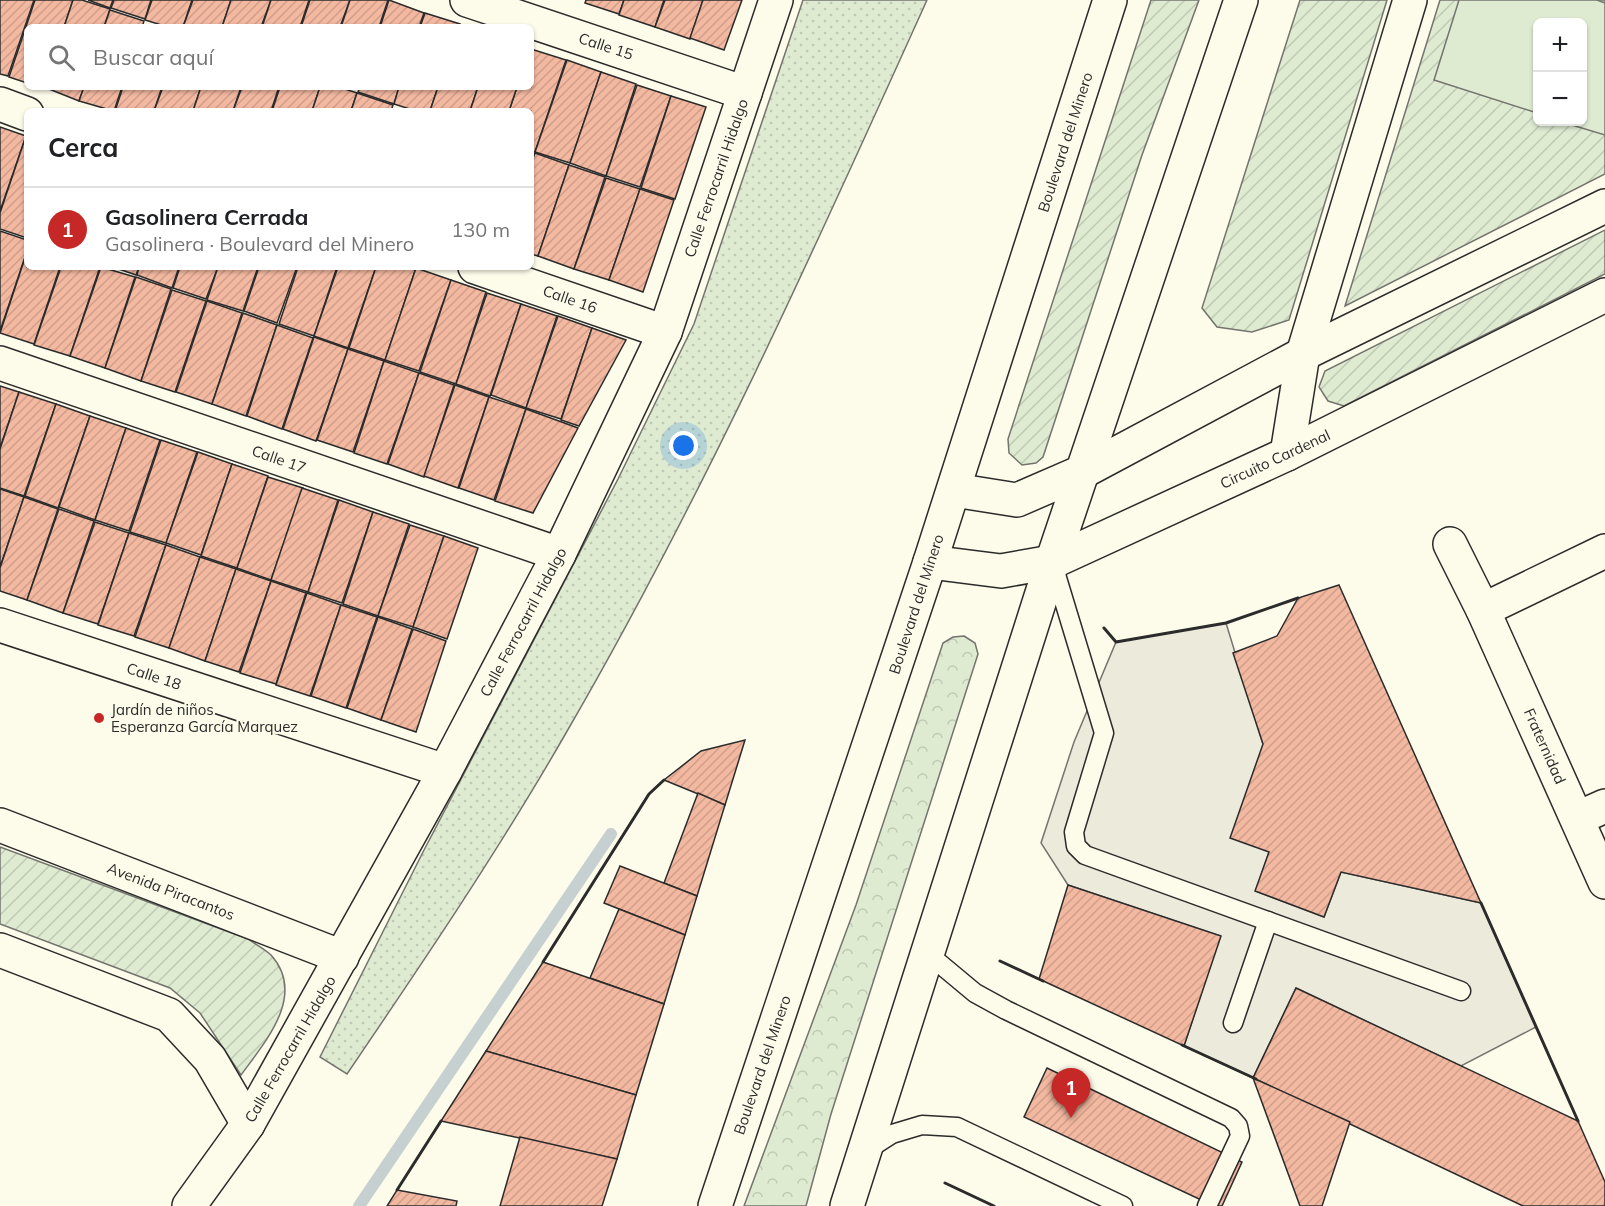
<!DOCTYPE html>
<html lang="es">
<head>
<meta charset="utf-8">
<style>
	:root { --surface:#fff; --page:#f2f2f2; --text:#202124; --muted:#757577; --line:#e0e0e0; --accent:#c62828 }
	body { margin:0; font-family:Mulish,sans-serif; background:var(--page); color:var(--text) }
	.controls { position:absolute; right:18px; top:18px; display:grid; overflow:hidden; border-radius:9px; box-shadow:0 2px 4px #0004 }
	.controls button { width:54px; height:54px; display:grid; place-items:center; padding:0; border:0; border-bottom:2px solid var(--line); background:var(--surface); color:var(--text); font:30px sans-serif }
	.you { position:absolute; left:684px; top:446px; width:21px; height:21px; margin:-15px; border:4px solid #fff; border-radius:50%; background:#1a73e8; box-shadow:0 0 0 9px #1a73e833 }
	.badge { display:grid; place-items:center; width:39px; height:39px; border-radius:50%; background:var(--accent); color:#fff; font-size:20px; font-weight:700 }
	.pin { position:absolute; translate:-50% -50px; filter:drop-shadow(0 2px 3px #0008) }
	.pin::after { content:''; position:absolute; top:32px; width:21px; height:18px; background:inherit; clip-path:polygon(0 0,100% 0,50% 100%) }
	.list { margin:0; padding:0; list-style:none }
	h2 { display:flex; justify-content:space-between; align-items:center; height:78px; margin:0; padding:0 24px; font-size:26px }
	h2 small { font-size:20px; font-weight:400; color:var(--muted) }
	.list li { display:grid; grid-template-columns:39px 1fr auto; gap:18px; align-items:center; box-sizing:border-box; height:84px; padding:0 24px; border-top:2px solid var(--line) }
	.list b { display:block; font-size:22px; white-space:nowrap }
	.list p { margin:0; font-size:20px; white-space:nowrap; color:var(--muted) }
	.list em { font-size:20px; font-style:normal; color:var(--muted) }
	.icon { flex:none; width:33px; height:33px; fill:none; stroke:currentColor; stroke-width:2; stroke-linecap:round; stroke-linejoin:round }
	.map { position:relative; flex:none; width:1605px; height:1206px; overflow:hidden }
	.search { position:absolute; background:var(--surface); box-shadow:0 2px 4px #0004; left:24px; top:24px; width:510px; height:66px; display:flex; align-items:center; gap:15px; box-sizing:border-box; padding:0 21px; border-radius:9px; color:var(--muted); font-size:22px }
	.panel { position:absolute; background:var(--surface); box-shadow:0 2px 4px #0004; left:24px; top:108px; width:510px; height:162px; border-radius:9px }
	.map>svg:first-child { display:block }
</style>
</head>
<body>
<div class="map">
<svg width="1605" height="1206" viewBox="0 0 1605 1206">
	<defs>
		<pattern id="grass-dots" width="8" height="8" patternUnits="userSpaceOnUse" patternTransform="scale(1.5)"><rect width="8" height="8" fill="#deebd1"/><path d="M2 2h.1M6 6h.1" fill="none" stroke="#bfcab4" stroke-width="1.8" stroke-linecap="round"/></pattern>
		<pattern id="forest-crowns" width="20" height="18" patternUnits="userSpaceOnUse" patternTransform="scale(1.5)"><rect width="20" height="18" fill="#deebd1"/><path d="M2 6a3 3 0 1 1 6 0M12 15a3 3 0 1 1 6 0" fill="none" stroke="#bfcab4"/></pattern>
		<pattern id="garden-furrows" width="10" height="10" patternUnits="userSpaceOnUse" patternTransform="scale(1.5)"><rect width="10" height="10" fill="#deebd1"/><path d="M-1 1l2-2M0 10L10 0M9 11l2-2" fill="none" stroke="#bfcab4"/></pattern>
		<pattern id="building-hatch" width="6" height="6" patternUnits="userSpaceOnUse" patternTransform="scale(1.5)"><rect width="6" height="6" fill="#f2b8a0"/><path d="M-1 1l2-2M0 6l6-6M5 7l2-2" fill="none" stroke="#d09e8a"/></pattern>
	</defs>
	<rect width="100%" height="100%" fill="#fdfbea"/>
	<path fill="url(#grass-dots)" stroke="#74746e" stroke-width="1.5" d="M803,0H927C815,248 703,497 566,733C499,850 423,962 347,1074L320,1057L423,852L618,479L694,324Z"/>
	<path fill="url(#forest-crowns)" stroke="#74746e" stroke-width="1.5" d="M964,636L975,643L978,654L831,1114L806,1206H744L856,905L943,643L953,637Z"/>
	<g fill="url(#garden-furrows)" stroke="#74746e" stroke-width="1.5" fill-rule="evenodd">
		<path d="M1151,0H1199L1142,155L1043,457L1036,463L1022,465L1009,453L1008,439Z"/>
		<path d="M1300,0H1387L1289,320L1252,332L1217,327L1202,308Z"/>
		<path d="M1440,0H1605V174L1345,306ZM1538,22H1582V122H1538Z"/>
		<path d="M1605,230V274L1344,406L1328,401L1319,387L1325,371Z"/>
		<path d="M0,847L248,939C255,944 265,949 271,955C307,995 265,1042 241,1075L200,1013L170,988L0,924Z"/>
	</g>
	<path fill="#deebd1" stroke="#74746e" stroke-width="1.5" d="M1459,0H1597L1605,3V135L1562,122H1582V22H1538L1537,113L1434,80Z"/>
	<path fill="#eceadb" stroke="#74746e" stroke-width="1.5" d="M1226,623L1263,744L1269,852L1256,891L1324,917L1341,872L1481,903L1536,1027L1461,1066L1296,988L1253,1078L1184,1046L1220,936L1068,885L1041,843L1074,742L1116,642Z"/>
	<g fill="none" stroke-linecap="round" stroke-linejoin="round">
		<path stroke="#c7d0d0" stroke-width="12" d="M359,1206L611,834"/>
	</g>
	<g fill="url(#building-hatch)" stroke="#2b2b2b" stroke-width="1.5">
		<path d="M0,0H34L8,76L0,74Z"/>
		<path d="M35,0H73L64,27H27V83L9,77Z"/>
		<path d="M73,0H82L110,9L104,27H64Z"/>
		<path d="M88,0H113L110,8Z"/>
		<path d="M114,0H151L145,19L111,8Z"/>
		<path d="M152,0H192L183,27H168L145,20Z"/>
		<path d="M193,0H231L222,27H183Z"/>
		<path d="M231,0H271L261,27H222Z"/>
		<path d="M271,0H309L300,27H262Z"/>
		<path d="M310,0H350L340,27H301Z"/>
		<path d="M350,0H388L379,27H341Z"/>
		<path d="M389,0L424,13L419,27H380Z"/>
		<path d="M586,0H624L619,14L585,3Z"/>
		<path d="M624,0H664L655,27L619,15Z"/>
		<path d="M665,0H703L690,39L655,27Z"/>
		<path d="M703,0H742L724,50L690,38Z"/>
		<path d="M110,10L144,21L142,27H104Z"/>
		<path d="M425,13L460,24L458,27H420Z"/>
		<path d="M531,49L566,60L535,152L531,151V111H509L517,87H531Z"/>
		<path d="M567,60L601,72L570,163L535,152Z"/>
		<path d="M601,72L636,84L606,176L570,163Z"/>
		<path d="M637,85L671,96L640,187L606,176Z"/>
		<path d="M44,87H84L79,101Z"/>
		<path d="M84,87H122L114,111L79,101Z"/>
		<path d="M123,87H162L154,111H115Z"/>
		<path d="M163,87H201L193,111H154Z"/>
		<path d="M201,87H241L233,111H193Z"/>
		<path d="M242,87H279L271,111H233Z"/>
		<path d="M280,87H320L312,111H272Z"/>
		<path d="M320,87H339L357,93L351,111H312Z"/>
		<path d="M360,87H399L394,104L358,92Z"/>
		<path d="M399,87H438L430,111H416L394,104Z"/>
		<path d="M438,87H478L470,111H430Z"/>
		<path d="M478,87H517L509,111H470Z"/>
		<path d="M357,93L393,105L391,111H351Z"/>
		<path d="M671,96L706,107L675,199L641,188Z"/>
		<path d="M0,127L26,136L0,211Z"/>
		<path d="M26,136H27V238L0,229V213Z"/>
		<path d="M535,153L569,165L538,256L531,254V164Z"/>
		<path d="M569,165L605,177L574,269L538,256Z"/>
		<path d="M606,178L640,189L609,280L574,269Z"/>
		<path d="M640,189L674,200L643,292L609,280Z"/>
		<path d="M0,231L27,240V251L0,331Z"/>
		<path d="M27,252V267H60L34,344L0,333Z"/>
		<path d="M61,267H100L70,356L34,345Z"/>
		<path d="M101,267L135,277L105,368L70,356Z"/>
		<path d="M113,267H139L136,275Z"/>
		<path d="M139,267H179L172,288L137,275Z"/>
		<path d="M180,267H218L206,299L173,288Z"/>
		<path d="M218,267H258L243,311L207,300Z"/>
		<path d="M259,267H297L277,323L244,311Z"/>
		<path d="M298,267H337L314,336L279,324Z"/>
		<path d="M338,267H376L348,348L314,336Z"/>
		<path d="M376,267L416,268L385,360L349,348Z"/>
		<path d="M416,268L451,280L419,371L385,360Z"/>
		<path d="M136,277L171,289L141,381L105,368Z"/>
		<path d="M451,280L486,292L456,384L420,372Z"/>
		<path d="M172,290L206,301L175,392L141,381Z"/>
		<path d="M487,293L521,304L490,396L456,384Z"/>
		<path d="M207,301L242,313L212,404L176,392Z"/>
		<path d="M521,304L557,316L526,408L491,395Z"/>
		<path d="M243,313L277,325L246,416L212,404Z"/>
		<path d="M558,316L592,328L561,419L526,408Z"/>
		<path d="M277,325L313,338L282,429L247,416Z"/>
		<path d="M592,328L626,340L579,426L561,420Z"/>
		<path d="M314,337L348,349L316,441L283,429Z"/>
		<path d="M348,349L384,361L353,452L317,440Z"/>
		<path d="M384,361L419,373L387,464L354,453Z"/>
		<path d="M419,373L454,385L424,477L388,464Z"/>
		<path d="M455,385L489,397L458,488L424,476Z"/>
		<path d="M0,386L19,392L0,448Z"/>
		<path d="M19,392L56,404L24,496L0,488V449Z"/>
		<path d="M489,397L526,409L494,500L459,488Z"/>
		<path d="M56,404L90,416L58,508L25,496Z"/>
		<path d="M526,409L578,428L533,513L495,501Z"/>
		<path d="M90,416L126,428L95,520L59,507Z"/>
		<path d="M126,428L160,440L129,531L95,520Z"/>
		<path d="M161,440L197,452L166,543L130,532Z"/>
		<path d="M198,452L232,464L201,555L166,543Z"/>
		<path d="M232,464L268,476L237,568L201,556Z"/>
		<path d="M268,477L303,488L271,580L237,568Z"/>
		<path d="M302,488L338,500L308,592L271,580Z"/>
		<path d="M0,489L24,497L0,567Z"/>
		<path d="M24,497L58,509L27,600L0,591V568Z"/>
		<path d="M339,500L373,512L342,603L308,592Z"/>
		<path d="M59,509L94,521L63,613L27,600Z"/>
		<path d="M373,512L409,524L378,616L343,604Z"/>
		<path d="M95,522L129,533L98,624L63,613Z"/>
		<path d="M410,525L444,536L413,627L378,616Z"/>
		<path d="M129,533L166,545L134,636L98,625Z"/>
		<path d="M444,536L478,548L447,639L413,627Z"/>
		<path d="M166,545L200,557L169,648L135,637Z"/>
		<path d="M200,557L236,569L205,661L169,648Z"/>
		<path d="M236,569L271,581L239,672L205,661Z"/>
		<path d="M271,581L306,593L276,684L240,673Z"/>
		<path d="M1339,585L1481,903L1341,872L1324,917L1255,891L1269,852L1230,838L1263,744L1233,653L1277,636L1298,598Z"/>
		<path d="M307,593L341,605L310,696L276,685Z"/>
		<path d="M341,605L377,617L346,708L311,696Z"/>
		<path d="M378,617L412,629L381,720L347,708Z"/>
		<path d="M413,629L446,641L416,732L381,720Z"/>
		<path d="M745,740L725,805L664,780L701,751Z"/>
		<path d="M698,793L725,805L697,896L664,883Z"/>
		<path d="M620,866L697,896L685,935L604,903Z"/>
		<path d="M1068,885L1221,936L1184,1046L1039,979Z"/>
		<path d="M619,909L685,935L664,1004L590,978Z"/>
		<path d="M543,962L664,1004L636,1095L486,1051Z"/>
		<path d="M1296,988L1578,1121L1605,1182V1206H1523L1253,1078Z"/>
		<path d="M486,1051L636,1095L617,1159L441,1121Z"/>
		<path d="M1047,1068L1242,1162L1222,1206H1214L1024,1117Z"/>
		<path d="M1253,1078L1350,1122L1322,1206H1300Z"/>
		<path d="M520,1137L617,1159L602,1206H500Z"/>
		<path d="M397,1190L457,1201L456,1206H387Z"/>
	</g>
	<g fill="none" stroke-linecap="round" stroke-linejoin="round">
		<g stroke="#2b2b2b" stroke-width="21">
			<g id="lane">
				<path d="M1054,568L1104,733L1074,832L1076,846L1085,855L1461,991"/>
				<path d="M927,953L975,993L1006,1010L1231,1118L1238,1126L1240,1136L1207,1206"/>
				<path d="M1233,1023L1268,921"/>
				<path d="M867,1150L892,1134L922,1125L957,1127L1123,1206"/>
			</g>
		</g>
		<g stroke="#2b2b2b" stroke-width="36">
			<g id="street">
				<path d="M467,0L745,93"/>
				<path d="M0,104L27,114"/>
				<path d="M475,267L665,332"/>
				<path d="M0,363L559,554"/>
				<path d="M1287,454L1303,354L1410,0"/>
				<path d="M1450,544L1483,610L1605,882"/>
				<path d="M1483,610L1605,551"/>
				<path d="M0,625L445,771"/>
				<path d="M1578,818L1605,806"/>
				<path d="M0,825L342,957"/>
				<path d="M0,950L169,1015L210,1059L248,1124"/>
				<path d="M189,1206L248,1124L445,771L559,554L665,332L776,0"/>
			</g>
		</g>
		<g stroke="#2b2b2b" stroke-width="36">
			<g id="secondary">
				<path d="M954,490L1017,500L1084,471L1303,354L1605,206"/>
				<path d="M930,562L1001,571L1052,562L1287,454L1605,295"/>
			</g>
		</g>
		<g stroke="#2b2b2b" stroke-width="36">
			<g id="primary">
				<path d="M715,1206L930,562L1110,0"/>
				<path d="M847,1206L1052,562L1241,0"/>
			</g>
		</g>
		<use href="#lane" stroke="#fdfbea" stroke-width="18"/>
		<use href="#street" stroke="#fdfbea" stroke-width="33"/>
		<use href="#secondary" stroke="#fdfbea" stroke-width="33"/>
		<use href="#primary" stroke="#fdfbea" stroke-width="33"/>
		<g stroke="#2b2b2b" stroke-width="3">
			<path d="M1104,628L1116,642L1226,623L1298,598"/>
			<path d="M1481,903L1578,1121"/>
			<path d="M1000,961L1043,981"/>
			<path d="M543,962L649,794L664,780"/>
			<path d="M1182,1045L1256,1079"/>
			<path d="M945,1183L994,1206"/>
			<path d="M397,1190L441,1121"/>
		</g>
	</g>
	<circle fill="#c62828" stroke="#fdfbea" stroke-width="2" cx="99" cy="718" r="6"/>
	<g text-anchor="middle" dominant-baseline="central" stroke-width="4.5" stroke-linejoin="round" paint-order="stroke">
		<g font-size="15" fill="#2b2b2b" stroke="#fdfbea">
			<text transform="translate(606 46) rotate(18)">Calle 15</text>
			<text transform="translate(1065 142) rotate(-72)">Boulevard del Minero</text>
			<text transform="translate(716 178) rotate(-71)">Calle Ferrocarril Hidalgo</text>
			<text transform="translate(570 299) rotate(19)">Calle 16</text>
			<text transform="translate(279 459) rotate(19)">Calle 17</text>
			<text transform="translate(1275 459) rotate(-25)">Circuito Cardenal</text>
			<text transform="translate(916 604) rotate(-72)">Boulevard del Minero</text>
			<text transform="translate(523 622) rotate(-62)">Calle Ferrocarril Hidalgo</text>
			<text transform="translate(154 676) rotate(18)">Calle 18</text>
			<text transform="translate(1545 746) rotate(66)">Fraternidad</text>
			<text transform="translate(171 891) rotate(21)">Avenida Piracantos</text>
			<text transform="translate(290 1049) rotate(-60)">Calle Ferrocarril Hidalgo</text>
			<text transform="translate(762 1065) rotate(-71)">Boulevard del Minero</text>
		</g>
		<g font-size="15" fill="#2b2b2b" stroke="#fdfbea" text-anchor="start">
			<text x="111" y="709">Jardín de niños<tspan x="111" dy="17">Esperanza García Marquez</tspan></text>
		</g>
	</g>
</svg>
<div class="controls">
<button>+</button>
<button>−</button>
</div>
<div class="you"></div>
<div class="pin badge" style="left:1071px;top:1118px">1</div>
<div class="search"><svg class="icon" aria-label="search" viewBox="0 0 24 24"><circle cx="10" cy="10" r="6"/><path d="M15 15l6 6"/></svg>Buscar aquí</div>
<section class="panel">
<h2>Cerca<small></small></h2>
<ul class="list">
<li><span class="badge">1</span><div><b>Gasolinera Cerrada</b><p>Gasolinera · Boulevard del Minero</p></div><em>130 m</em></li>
</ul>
</section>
</div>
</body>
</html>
